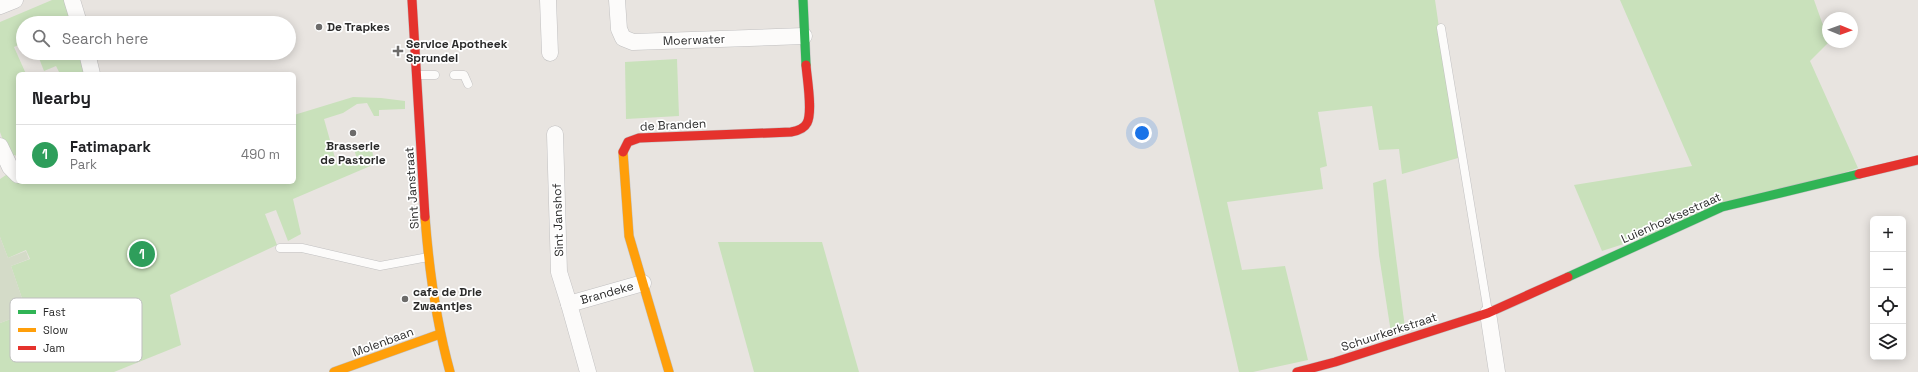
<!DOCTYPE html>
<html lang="en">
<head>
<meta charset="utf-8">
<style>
	:root { --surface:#fff; --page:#f2f2f2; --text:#202124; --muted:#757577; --line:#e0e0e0; --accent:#7c3aed }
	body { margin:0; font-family:"Space Grotesk",sans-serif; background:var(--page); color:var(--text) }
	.controls { position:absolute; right:12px; bottom:12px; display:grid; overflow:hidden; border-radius:6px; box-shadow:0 2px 10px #0003 }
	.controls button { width:36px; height:36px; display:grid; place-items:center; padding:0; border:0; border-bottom:1px solid var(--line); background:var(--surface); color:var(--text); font:20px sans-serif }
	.compass { position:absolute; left:1822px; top:12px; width:36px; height:36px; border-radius:50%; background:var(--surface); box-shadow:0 2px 10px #0003; rotate:91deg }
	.you { position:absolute; left:1142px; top:133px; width:14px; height:14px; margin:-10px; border:3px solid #fff; border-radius:50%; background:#1a73e8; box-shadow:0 0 0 6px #1a73e833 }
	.badge { display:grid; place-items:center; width:26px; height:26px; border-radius:50%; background:var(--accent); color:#fff; font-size:13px; font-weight:700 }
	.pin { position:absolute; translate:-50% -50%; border:2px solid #fff; box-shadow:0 1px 4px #0006 }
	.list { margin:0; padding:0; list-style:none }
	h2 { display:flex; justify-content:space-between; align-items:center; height:52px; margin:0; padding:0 16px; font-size:17px }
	h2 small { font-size:13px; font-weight:400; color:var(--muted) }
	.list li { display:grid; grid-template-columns:26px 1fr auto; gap:12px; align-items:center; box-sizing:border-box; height:60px; padding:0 16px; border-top:1px solid var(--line) }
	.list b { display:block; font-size:15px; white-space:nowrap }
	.list p { margin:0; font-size:13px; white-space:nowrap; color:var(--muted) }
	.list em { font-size:13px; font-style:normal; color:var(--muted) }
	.icon { flex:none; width:22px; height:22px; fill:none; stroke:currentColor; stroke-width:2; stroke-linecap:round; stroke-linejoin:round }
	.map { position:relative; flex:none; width:1918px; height:372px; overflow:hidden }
	.search { position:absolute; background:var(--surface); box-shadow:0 2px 10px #0003; left:16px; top:16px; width:280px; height:44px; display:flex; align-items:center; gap:10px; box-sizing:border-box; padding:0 14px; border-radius:22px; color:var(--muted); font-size:15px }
	.panel { position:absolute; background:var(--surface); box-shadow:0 2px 10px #0003; left:16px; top:72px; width:280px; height:112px; border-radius:6px }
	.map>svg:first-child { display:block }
</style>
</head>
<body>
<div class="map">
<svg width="1918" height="372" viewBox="0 0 1918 372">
	<rect width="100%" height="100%" fill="#e8e4e0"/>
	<g fill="#c9e1bb">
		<path d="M52,0H66L74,23H23V43L14,47L26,74H18V156L13,155L4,143L0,132V22Z"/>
		<path d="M1154,0H1435L1458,158L1402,174L1399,149L1379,150L1372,106L1318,112L1327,166L1320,168L1323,189L1227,202L1242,270L1285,266L1308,360L1253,372H1239Z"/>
		<path d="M1620,0H1814L1829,42L1810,61L1858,168L1602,251L1574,185L1692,166Z"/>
		<path d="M37,53H84L90,74H60L56,66L44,71Z"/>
		<path d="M677,59L679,116L626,119L625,62Z"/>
		<path d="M353,97L381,98L405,101V109L379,110V116H374L367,103L357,104L343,113L324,119L337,165L357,159L354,149L371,146L375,164L293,199L301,234L288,241L276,210L265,214L277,245L170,295L181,345L114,372H0V323L27,313L11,266L30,259L26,250L8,258L0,237V179L18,167V182H294V115Z"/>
		<path d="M1386,179L1405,328L1391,333L1379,255L1373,183Z"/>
		<path d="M718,242H822L859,372H754Z"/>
	</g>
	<path fill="#d4dbc8" d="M0,237L8,258L26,251L29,259L11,266L27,313L0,323Z"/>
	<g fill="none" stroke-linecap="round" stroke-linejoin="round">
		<g stroke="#c1c0c1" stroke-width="9">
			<g id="lane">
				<path d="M1441,28L1488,312"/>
				<path d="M417,75H435"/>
				<path d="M454,75H464L468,84"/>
				<path d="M280,248H302L380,266L428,257"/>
			</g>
		</g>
		<g stroke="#c1c0c1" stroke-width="17">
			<g id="street">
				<path d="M72,0L79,23"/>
				<path d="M548,0L550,53"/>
				<path d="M617,0L619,29L623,38L633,42L804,36"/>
				<path d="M0,6L15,0"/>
				<path d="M87,53L92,74"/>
				<path d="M555,134L559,272L569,304"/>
				<path d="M0,146L10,167L18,175"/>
				<path d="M1488,313L1497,372"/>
				<path d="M588,372L569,304L643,283"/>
			</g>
		</g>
		<g stroke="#c1c0c1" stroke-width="10">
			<g id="fast">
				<path d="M803,0L806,65"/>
				<path d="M1568,277L1722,207L1859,174"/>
			</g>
		</g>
		<g stroke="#c1c0c1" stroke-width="10">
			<g id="slow">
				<path d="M623,152L629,236L669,372"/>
				<path d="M425,217C429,270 436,321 450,372"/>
				<path d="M334,372L440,334"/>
			</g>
		</g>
		<g stroke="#c1c0c1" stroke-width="10">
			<g id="jam">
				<path d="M412,0L425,217"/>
				<path d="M623,152L628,142L639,138L791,132C797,131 804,129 807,123C813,112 807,79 806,65"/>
				<path d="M1859,174L1918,160"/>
				<path d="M1297,372L1335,362L1488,313L1568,277"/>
			</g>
		</g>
		<use href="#lane" stroke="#fcfbfa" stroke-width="8"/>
		<use href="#street" stroke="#fcfbfa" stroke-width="16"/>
		<use href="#fast" stroke="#30b455" stroke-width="9"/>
		<use href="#slow" stroke="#ff9f0a" stroke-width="9"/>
		<use href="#jam" stroke="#e5322d" stroke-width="9"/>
	</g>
	<g fill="#6c6b6a" stroke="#fff" stroke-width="1.5">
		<circle cx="319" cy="27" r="4"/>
		<path d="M396 45h4v4h4v4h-4v4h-4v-4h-4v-4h4z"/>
		<circle cx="353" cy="133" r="4"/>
		<circle cx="405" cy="299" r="4"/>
	</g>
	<g text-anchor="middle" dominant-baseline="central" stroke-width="3.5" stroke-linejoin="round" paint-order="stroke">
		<g font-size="12" font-weight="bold" fill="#2a2a2a" stroke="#fff" text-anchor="start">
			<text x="327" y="27">De Trapkes</text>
			<text x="406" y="44">Service Apotheek<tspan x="406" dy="14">Sprundel</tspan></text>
			<text x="353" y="146" text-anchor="middle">Brasserie<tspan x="353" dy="14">de Pastorie</tspan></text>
			<text x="413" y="292">cafe de Drie<tspan x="413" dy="14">Zwaantjes</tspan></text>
		</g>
		<g font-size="12" fill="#2a2a2a" stroke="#fff">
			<text transform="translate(694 40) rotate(-2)">Moerwater</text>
			<text transform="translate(673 125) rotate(-3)">de Branden</text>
			<text transform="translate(412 188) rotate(-94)">Sint Janstraat</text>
			<text transform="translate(1671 218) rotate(-24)">Luienhoeksestraat</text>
			<text transform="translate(558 220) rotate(-92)">Sint Janshof</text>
			<text transform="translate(607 293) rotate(-16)">Brandeke</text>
			<text transform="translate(1389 332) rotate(-18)">Schuurkerkstraat</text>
			<text transform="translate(383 342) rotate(-20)">Molenbaan</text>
		</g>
	</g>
	<rect x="10" y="298" width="132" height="64" rx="6" fill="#fff" stroke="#bfbfbf" stroke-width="1"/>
	<rect x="18" y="310" width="18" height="4" fill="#30b455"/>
	<rect x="18" y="328" width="18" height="4" fill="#ff9f0a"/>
	<rect x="18" y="346" width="18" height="4" fill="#e5322d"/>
	<g font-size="11" fill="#2a2a2a">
		<text x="43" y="316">Fast</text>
		<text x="43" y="334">Slow</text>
		<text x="43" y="352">Jam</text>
	</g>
</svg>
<div class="controls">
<button>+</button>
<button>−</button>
<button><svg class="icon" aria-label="locate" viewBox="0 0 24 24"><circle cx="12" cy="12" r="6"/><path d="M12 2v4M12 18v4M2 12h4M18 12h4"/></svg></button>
<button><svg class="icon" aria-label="layers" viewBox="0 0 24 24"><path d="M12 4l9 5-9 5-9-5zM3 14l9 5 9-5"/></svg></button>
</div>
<svg class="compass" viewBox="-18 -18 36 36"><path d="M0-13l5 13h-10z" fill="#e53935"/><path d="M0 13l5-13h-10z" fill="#757577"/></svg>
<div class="you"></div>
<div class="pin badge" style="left:142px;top:254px;background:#2e9e5b">1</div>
<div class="search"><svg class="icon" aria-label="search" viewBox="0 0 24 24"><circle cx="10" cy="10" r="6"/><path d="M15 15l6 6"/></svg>Search here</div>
<section class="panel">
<h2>Nearby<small></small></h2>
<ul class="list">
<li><span class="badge" style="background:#2e9e5b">1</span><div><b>Fatimapark</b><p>Park</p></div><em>490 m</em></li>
</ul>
</section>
</div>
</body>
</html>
